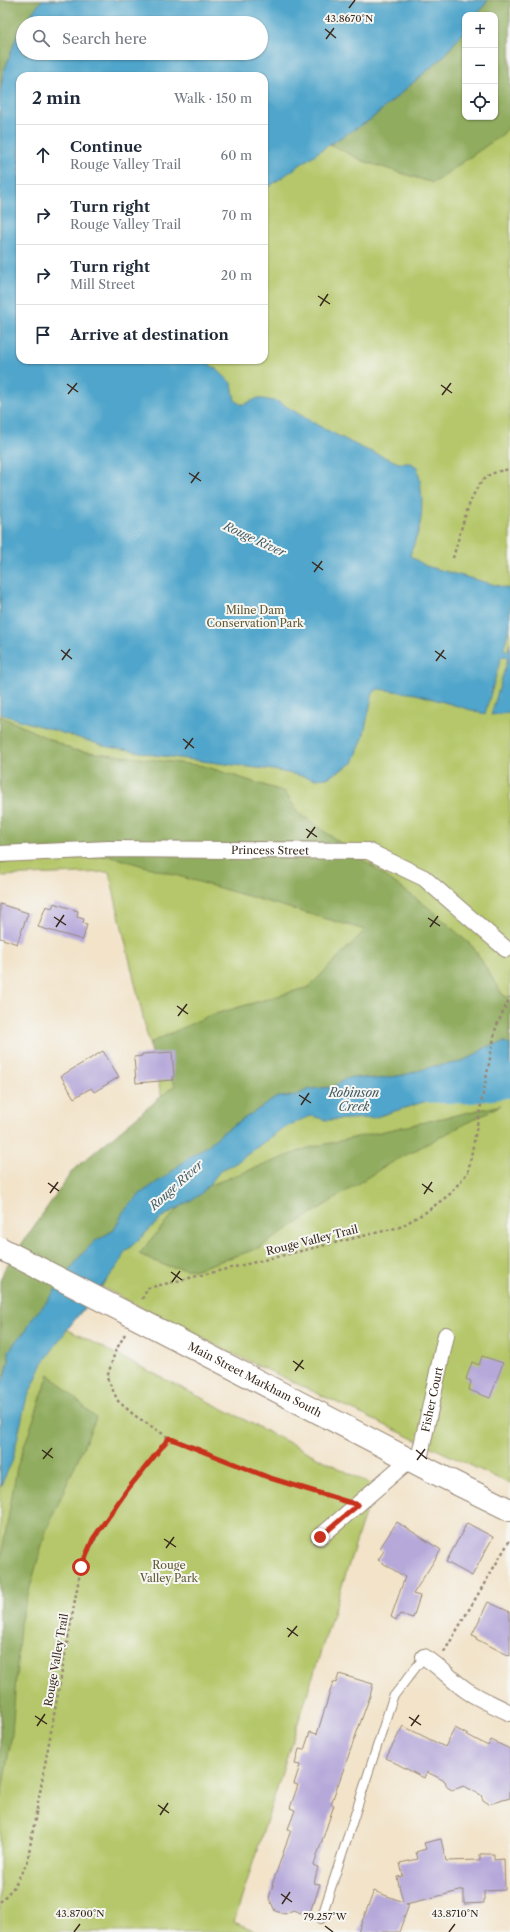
<!DOCTYPE html>
<html lang="en">
<head>
<meta charset="utf-8">
<style>
	:root { --surface:#fff; --page:#f6f6f7; --text:#1f2937; --muted:#747a83; --line:#e0e1e3 }
	body { margin:0; font-family:"Libre Caslon Text",serif; background:var(--page); color:var(--text) }
	.controls { position:absolute; right:12px; top:12px; display:grid; overflow:hidden; border-radius:8px; box-shadow:0 1px 3px #0004 }
	.controls button { width:36px; height:36px; display:grid; place-items:center; padding:0; border:0; border-bottom:1px solid var(--line); background:var(--surface); color:var(--text); font:20px sans-serif }
	.stop { position:absolute; width:12px; height:12px; margin:-9px; border:3px solid #c8321e; border-radius:50%; background:#fff }
	.stop.end { background:#c8321e; border-color:#fff; box-shadow:0 1px 4px #0008 }
	.list { margin:0; padding:0; list-style:none }
	h2 { display:flex; justify-content:space-between; align-items:center; height:52px; margin:0; padding:0 16px; font-size:17px }
	h2 small { font-size:13px; font-weight:400; color:var(--muted) }
	.list li { display:grid; grid-template-columns:26px 1fr auto; gap:12px; align-items:center; box-sizing:border-box; height:60px; padding:0 16px; border-top:1px solid var(--line) }
	.list b { display:block; font-size:15px; white-space:nowrap }
	.list p { margin:0; font-size:13px; white-space:nowrap; color:var(--muted) }
	.list em { font-size:13px; font-style:normal; color:var(--muted) }
	.icon { flex:none; width:22px; height:22px; fill:none; stroke:currentColor; stroke-width:2; stroke-linecap:round; stroke-linejoin:round }
	.map { position:relative; flex:none; width:510px; height:1932px; overflow:hidden }
	.search { position:absolute; background:var(--surface); box-shadow:0 1px 3px #0004; left:16px; top:16px; width:252px; height:44px; display:flex; align-items:center; gap:10px; box-sizing:border-box; padding:0 14px; border-radius:22px; color:var(--muted); font-size:15px }
	.panel { position:absolute; background:var(--surface); box-shadow:0 1px 3px #0004; left:16px; top:72px; width:252px; height:292px; border-radius:12px }
	.map>svg:first-child { display:block }
</style>
</head>
<body>
<div class="map">
<svg width="510" height="1932" viewBox="0 0 510 1932">
	<rect width="100%" height="100%" fill="#f6f6f2"/>
	<filter id="ink" filterUnits="userSpaceOnUse"><feTurbulence type="fractalNoise" baseFrequency=".025" numOctaves="2"/><feDisplacementMap in="SourceGraphic" scale="8" xChannelSelector="R" yChannelSelector="G"/><feConvolveMatrix kernelMatrix="1 2 1 2 8 2 1 2 1" color-interpolation-filters="sRGB"/></filter>
	<filter id="wash" filterUnits="userSpaceOnUse"><feTurbulence type="fractalNoise" baseFrequency=".012" numOctaves="4" result="noise"/><feDisplacementMap in="SourceGraphic" scale="16" xChannelSelector="R" yChannelSelector="G"/><feGaussianBlur stdDeviation="0.9" result="paint"/><feColorMatrix in="noise" values="0 0 0 0 0 0 0 0 0 0 0 0 0 0 0 0 0 1.4 0 .05"/><feComposite in="paint" operator="in"/></filter>
	<g filter="url(#wash)">
		<rect width="100%" height="100%" fill="#f2e3c9"/>
		<g fill="#b5c76b" stroke="#787844" fill-rule="evenodd">
			<path d="M0,0H510V1484L223,1349L21,1246L163,1103L109,872L0,876ZM465,15H495V117H465ZM23,23H261V53H23ZM20,76H264V360H20Z"/>
			<path d="M0,1295L374,1486L234,1922L258,1932H0Z"/>
		</g>
		<g fill="#90ac5f" stroke="#666b3e">
			<path d="M0,0H55L45,23H23V53L20,76L0,129Z"/>
			<path d="M488,0H510V125L503,134L433,183L363,161L330,144L370,120L444,56L465,30V117H495V15H477Z"/>
			<path d="M0,716L73,750L204,766L285,792L298,812L433,911L473,947L503,995L510,998V1051L274,1120L166,1190L0,1413V1281L5,1268L73,1170L175,1085L150,1050V1043L208,1016L309,987L365,930L109,856L0,862Z"/>
			<path d="M501,1105L385,1166L259,1248L194,1270L166,1266L139,1254L192,1192L308,1148Z"/>
			<path d="M49,1374L96,1418L46,1531L20,1623L12,1734L0,1803V1564L17,1467Z"/>
		</g>
		<g fill="#4fa5cb" stroke="#456874">
			<path d="M42,0H488L477,15H465V30L444,56L370,120L330,144L264,190V76H20V360H204L220,372L232,384L235,400L240,404H245L258,398L279,402L319,426L362,448L399,463H411L417,467C422,486 424,509 419,529C417,538 412,547 410,556L426,566L510,589V625L504,648L507,652L510,643V713L491,715L508,658L504,656L501,658L485,714L416,694L378,689L373,693L363,738L353,763L327,778L316,779L273,770L154,755L131,750L108,747L0,714V95L3,74L19,30L23,24V53H261V23H24Z"/>
			<path d="M505,1042L510,1045V1073L496,1074L480,1081L459,1098L430,1100L373,1118L326,1120L312,1116L305,1118L280,1130L236,1163L221,1170L201,1194L163,1217L125,1252L118,1266L69,1327L43,1363L26,1401L12,1462L0,1487V1389L9,1362V1351L18,1338L26,1331L33,1317L44,1305L81,1255L95,1241L114,1230L123,1212L141,1193L166,1176L188,1158L207,1146L223,1132L277,1097L294,1096L310,1089L333,1087L345,1079L352,1077L377,1079L404,1075L434,1066L457,1063L473,1056L486,1047Z"/>
		</g>
		<g fill="none" stroke-linecap="round" stroke-linejoin="round">
			<path stroke="#4fa5cb" stroke-width="33" d="M430,1086L468,1087L510,1081"/>
		</g>
		<g id="blocks">
			<g fill="#b6a9da">
				<path d="M54,903L78,911L77,917L84,919L83,923L87,924L83,940L38,927L46,906L52,908Z"/>
				<path d="M0,904L28,913L17,944L0,938Z"/>
				<path d="M103,1051L119,1077L94,1092L91,1088L74,1098L61,1076Z"/>
				<path d="M172,1052L174,1076H173V1080L136,1083L134,1057L142,1056V1054Z"/>
				<path d="M482,1356L503,1363L490,1398L469,1390L471,1381L466,1379L472,1362L479,1365Z"/>
				<path d="M397,1522L441,1550L413,1594L420,1596L413,1618L400,1614L396,1620L391,1617L405,1577L378,1560L384,1551L380,1548Z"/>
				<path d="M467,1523L493,1537L472,1576L446,1562Z"/>
				<path d="M488,1602L510,1612V1656L476,1639L477,1637L472,1635Z"/>
				<path d="M339,1674L373,1684L370,1696L331,1804L334,1805L314,1865L318,1867L314,1883L320,1884L314,1903H313L309,1916L293,1910L285,1914L275,1911L269,1898L273,1885H272L291,1830L288,1829L295,1810L290,1808L298,1785L294,1784L300,1765L295,1764L299,1749L304,1750L310,1732L317,1734L333,1682L336,1683Z"/>
				<path d="M403,1726L445,1747L455,1728L488,1746L491,1740L510,1749V1798L489,1804L483,1800L481,1795L464,1786L452,1790L447,1787L445,1781L427,1772L424,1778L386,1758Z"/>
				<path d="M441,1839L446,1861L480,1860V1854H494V1860L504,1859L505,1890L484,1891V1903L464,1904V1890L406,1904L409,1905L399,1932H358L374,1891L403,1902L397,1877L403,1876L400,1863L418,1859L416,1852L426,1849L424,1843Z"/>
			</g>
		</g>
	</g>
	<g filter="url(#ink)">
		<use href="#blocks" fill-opacity="0" stroke="#968674" stroke-width="1"/>
		<g fill="none" stroke-linecap="round" stroke-linejoin="round">
			<g stroke="#968674" stroke-width="10">
				<path id="lane" d="M321,1919L393,1697L424,1657"/>
			</g>
			<g stroke="#968674" stroke-width="18">
				<g id="street">
					<path id="s1" d="M0,854L109,849L368,851L424,878L506,949"/>
					<path id="s2" d="M418,1464L446,1335"/>
					<path d="M320,1537L409,1460"/>
					<path d="M424,1657C440,1666 451,1680 466,1690C479,1699 495,1705 510,1713"/>
				</g>
			</g>
			<g stroke="#968674" stroke-width="24">
				<g id="primary">
					<path id="s3" d="M175,1338L435,1473L510,1510"/>
				</g>
			</g>
			<g stroke="#968674" stroke-width="2.5" stroke-dasharray="3 3" stroke-linecap="butt">
				<path d="M453,558C459,538 469,493 484,479C491,472 501,471 510,469"/>
				<path d="M142,1299L148,1288L400,1227L426,1212L450,1194L468,1172L496,1027L510,997"/>
				<path d="M125,1334L115,1352L107,1378L118,1401L134,1415L169,1438L270,1478L339,1499"/>
				<path d="M444,1652L510,1540"/>
				<path d="M0,1902L13,1888L27,1863L81,1567C103,1518 136,1479 169,1438"/>
			</g>
			<use href="#lane" stroke="#fff" stroke-width="8"/>
			<use href="#street" stroke="#fff" stroke-width="16"/>
			<use href="#primary" stroke="#fff" stroke-width="22"/>
			<g stroke="#968674" stroke-width="24" stroke-linecap="butt">
				<path id="primary-bridge" d="M0,1248L175,1338"/>
			</g>
			<use href="#primary-bridge" stroke="#fff" stroke-width="22"/>
		</g>
	</g>
	<g fill="none" stroke-linecap="round" stroke-linejoin="round" filter="url(#ink)">
		<path stroke="#c8321e" stroke-width="5" d="M81,1567L93,1539L127,1490L169,1438L270,1478L358,1505L320,1537"/>
	</g>
	<path fill="none" stroke="#3b2a1e" stroke-width="1.5" d="M349,8L355,0M325,29L336,38M326,39L334,28M318,296L330,304M320,306L328,294M67,384L78,392M441,385L452,393M68,394L77,383M442,395L451,383M189,473L201,481M191,483L199,472M312,562L323,570M314,572L322,561M61,650L72,659M435,651L446,659M62,660L70,649M436,661L444,650M183,739L194,748M185,749L193,738M306,829L317,837M307,838L315,827M54,917L66,925M428,918L440,926M56,927L64,915M430,927L438,916M177,1006L188,1014M178,1016L187,1004M299,1095L311,1103M301,1105L309,1093M48,1183L59,1191M422,1184L433,1192M50,1193L58,1182M424,1194L432,1182M171,1272L182,1280M172,1282L180,1271M293,1361L304,1369M295,1371L303,1360M42,1450L53,1458M416,1450L427,1459M43,1459L52,1448M417,1460L425,1449M164,1539L176,1547M166,1548L174,1537M287,1628L298,1636M288,1637L297,1626M35,1716L47,1724M409,1717L421,1725M37,1726L45,1714M411,1726L419,1715M158,1805L169,1813M160,1815L168,1803M281,1894L292,1902M282,1904L290,1892M325,1926L333,1932M74,1932L80,1924M449,1932L455,1924"/>
	<g text-anchor="middle" dominant-baseline="central" stroke-width="4" stroke-linejoin="round" paint-order="stroke">
		<g font-size="11" fill="#605935" stroke="#f6f6f2">
			<text x="255" y="610">Milne Dam<tspan x="255" dy="13">Conservation Park</tspan></text>
			<text x="169" y="1565">Rouge<tspan x="169" dy="13">Valley Park</tspan></text>
		</g>
		<g font-size="11" fill="#3b2a1e" stroke="#f6f6f2">
			<text stroke="none"><textPath href="#s1" startOffset="270">Princess Street</textPath></text>
			<text transform="translate(312 1240) rotate(-14)">Rouge Valley Trail</text>
			<text stroke="none"><textPath href="#s3" startOffset="90">Main Street Markham South</textPath></text>
			<text stroke="none"><textPath href="#s2" startOffset="66">Fisher Court</textPath></text>
			<text transform="translate(56 1660) rotate(-80)">Rouge Valley Trail</text>
		</g>
		<g font-size="12" font-style="italic" fill="#435b63" stroke="#f6f6f2">
			<text transform="translate(255 539) rotate(25)">Rouge River</text>
			<text x="354" y="1092">Robinson<tspan x="354" dy="14">Creek</tspan></text>
			<text transform="translate(176 1185) rotate(-42)">Rouge River</text>
		</g>
	</g>
	<g font-size="10" text-anchor="middle" fill="#3b2a1e" stroke="#f6f6f2" stroke-width="4" stroke-linejoin="round" paint-order="stroke">
		<text x="349" y="22">43.8670°N</text>
		<text x="80" y="1917">43.8700°N</text>
		<text x="455" y="1917">43.8710°N</text>
		<text x="325" y="1920">79.257°W</text>
	</g>
</svg>
<div class="controls">
<button>+</button>
<button>−</button>
<button><svg class="icon" aria-label="locate" viewBox="0 0 24 24"><circle cx="12" cy="12" r="6"/><path d="M12 2v4M12 18v4M2 12h4M18 12h4"/></svg></button>
</div>
<div class="stop" style="left:81px;top:1567px"></div>
<div class="stop end" style="left:320px;top:1537px"></div>
<div class="search"><svg class="icon" aria-label="search" viewBox="0 0 24 24"><circle cx="10" cy="10" r="6"/><path d="M15 15l6 6"/></svg>Search here</div>
<section class="panel">
<h2>2 min<small>Walk · 150 m</small></h2>
<ul class="list">
<li><svg class="icon" aria-label="ahead" viewBox="0 0 24 24"><path d="M12 20V5M6 11l6-6 6 6"/></svg><div><b>Continue</b><p>Rouge Valley Trail</p></div><em>60 m</em></li>
<li><svg class="icon" aria-label="right" viewBox="0 0 24 24"><path d="M7 20v-9h11M14 6l5 5-5 5"/></svg><div><b>Turn right</b><p>Rouge Valley Trail</p></div><em>70 m</em></li>
<li><svg class="icon" aria-label="right" viewBox="0 0 24 24"><path d="M7 20v-9h11M14 6l5 5-5 5"/></svg><div><b>Turn right</b><p>Mill Street</p></div><em>20 m</em></li>
<li><svg class="icon" aria-label="arrive" viewBox="0 0 24 24"><path d="M6 21V4h12l-3 4 3 4H6"/></svg><div><b>Arrive at destination</b></div></li>
</ul>
</section>
</div>
</body>
</html>
